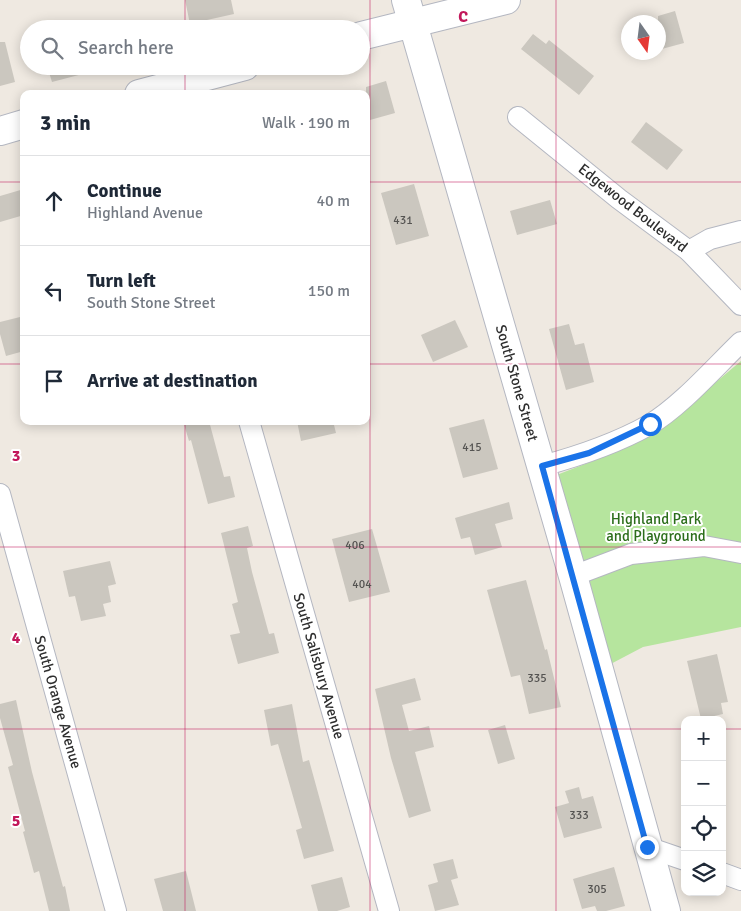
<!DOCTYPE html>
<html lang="en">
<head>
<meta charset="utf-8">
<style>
	:root { --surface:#fff; --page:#f2f2f3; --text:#1f2937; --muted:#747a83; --line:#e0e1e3 }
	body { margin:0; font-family:Signika,sans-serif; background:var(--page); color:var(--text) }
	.controls { position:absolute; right:15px; bottom:15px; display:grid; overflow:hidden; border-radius:10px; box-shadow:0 2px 12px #0003 }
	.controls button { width:45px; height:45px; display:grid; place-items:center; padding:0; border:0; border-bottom:1px solid var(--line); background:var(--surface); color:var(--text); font:25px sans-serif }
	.compass { position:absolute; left:621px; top:15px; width:45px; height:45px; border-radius:50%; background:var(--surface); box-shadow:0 2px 12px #0003; rotate:166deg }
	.stop { position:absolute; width:15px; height:15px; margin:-11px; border:4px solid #1a73e8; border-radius:50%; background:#fff }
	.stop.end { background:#1a73e8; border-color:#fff; box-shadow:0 1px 5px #0008 }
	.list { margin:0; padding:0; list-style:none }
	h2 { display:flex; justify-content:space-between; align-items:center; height:65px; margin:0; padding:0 20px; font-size:21px }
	h2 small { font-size:16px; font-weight:400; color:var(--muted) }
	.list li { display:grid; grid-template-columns:32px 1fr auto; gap:15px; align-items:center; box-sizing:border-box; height:90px; padding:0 20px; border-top:1px solid var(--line) }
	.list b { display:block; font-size:19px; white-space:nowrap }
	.list p { margin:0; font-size:16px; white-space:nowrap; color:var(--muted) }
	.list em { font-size:16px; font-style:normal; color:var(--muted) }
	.icon { flex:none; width:28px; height:28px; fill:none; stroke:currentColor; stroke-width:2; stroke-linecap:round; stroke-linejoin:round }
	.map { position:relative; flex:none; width:741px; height:911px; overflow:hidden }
	.search { position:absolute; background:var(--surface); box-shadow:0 2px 12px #0003; left:20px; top:20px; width:350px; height:55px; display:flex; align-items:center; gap:12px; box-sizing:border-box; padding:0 18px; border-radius:28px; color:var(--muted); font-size:19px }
	.panel { position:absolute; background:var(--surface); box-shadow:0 2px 12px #0003; left:20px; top:90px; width:350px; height:335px; border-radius:10px }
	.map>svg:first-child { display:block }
</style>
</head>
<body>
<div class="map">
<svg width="741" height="911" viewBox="0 0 741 911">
	<rect width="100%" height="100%" fill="#efe9e1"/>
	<path fill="#b6e59e" d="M741,361V627L643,647L605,667L554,476L611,454L658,431Z"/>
	<g fill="#cbc7bf">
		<path d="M185,0H231L234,14L207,20L209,29H191Z"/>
		<path d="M675,11L684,43L658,50V16Z"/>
		<path d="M533,34L546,44L549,40L594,76L579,95L521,49Z"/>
		<path d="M0,42H5L15,82L0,86Z"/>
		<path d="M47,66H93L94,71L52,82Z"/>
		<path d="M386,81L395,113L370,120L366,108V87Z"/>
		<path d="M646,122L683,150L667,170L631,142Z"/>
		<path d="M414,184L429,236L396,245L381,193Z"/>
		<path d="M24,189V215L0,222V196Z"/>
		<path d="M550,200L557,224L517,235L510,211Z"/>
		<path d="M24,316V351L6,356L0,334V322Z"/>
		<path d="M455,320L468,347L433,362L421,335Z"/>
		<path d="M569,324L575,345L584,343L594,382L566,390L549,329Z"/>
		<path d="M484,419L498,469L463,478L449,428Z"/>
		<path d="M183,421H209L224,477L230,476L235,497L208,504L191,440L189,441Z"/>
		<path d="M297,421H333L336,433L301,441Z"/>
		<path d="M509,502L513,519L495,524L502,547L475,555L470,537L461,539L455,518Z"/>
		<path d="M248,526L253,546L247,548L252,572L269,634L274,633L279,653L238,664L230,635L240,633L232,604L238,602L221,533Z"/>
		<path d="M372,529L390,592L349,602L332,539Z"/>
		<path d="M110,561L116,584L108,586L111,602L103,604L106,616L81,621L75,596L69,597L63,571Z"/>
		<path d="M526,580L545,650L547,649L561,707L529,714L520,675L511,677L487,590Z"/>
		<path d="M717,654L728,702L721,703L723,714L701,719L687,661Z"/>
		<path d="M415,678L421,700L402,705L409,731L429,726L434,747L415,752L431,811L409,818L391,758L375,689Z"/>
		<path d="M16,700L32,772L63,887L65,886L70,911H49L39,871L34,873L23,832L25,831L8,767L13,765L0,718V704Z"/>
		<path d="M292,704L303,762L309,760L334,851L304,859L296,830L302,828L278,744L271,746L264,710Z"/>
		<path d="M505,725L515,759L498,764L488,730Z"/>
		<path d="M579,787L582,799L593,796L602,828L564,838L555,807L569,803L565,791Z"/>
		<path d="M453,859L458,878L451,880L459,905L435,911L428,885L438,882L433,864Z"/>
		<path d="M614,867L625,906L606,911H597L595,906L582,909L573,879Z"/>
		<path d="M186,871L196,911H163L154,879Z"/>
		<path d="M342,877L350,907L337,911H318L311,885Z"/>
	</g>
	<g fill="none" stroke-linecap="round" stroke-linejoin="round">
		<g stroke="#b4b7c1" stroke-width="22">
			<g id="street">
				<path d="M518,117L619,199L689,251L741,305"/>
				<path d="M689,251L710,239L741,231"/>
				<path d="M249,421L389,911"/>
				<path d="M542,466C579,456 615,444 649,425C680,407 715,367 741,342"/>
				<path d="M0,494L116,911"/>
				<path d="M573,576L631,554L704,546L741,553"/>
				<path d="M647,847L685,860"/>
				<path d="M722,873L741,880"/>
			</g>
		</g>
		<g stroke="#b4b7c1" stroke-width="30">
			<g id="secondary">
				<path d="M406,0L573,576L666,911"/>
				<path d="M361,36L506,0"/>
				<path d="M139,94L245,66"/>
				<path d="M0,131L24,124"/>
			</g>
		</g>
		<use href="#street" stroke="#fff" stroke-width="20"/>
		<use href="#secondary" stroke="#fff" stroke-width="28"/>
	</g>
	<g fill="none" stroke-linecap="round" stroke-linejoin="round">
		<path stroke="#1a73e8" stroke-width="6" d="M647,847L542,466L589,453L650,424"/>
	</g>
	<path fill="none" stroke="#c2185b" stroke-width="1" stroke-opacity="0.55" d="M185,0V29M370,0V911M556,0V911M185,66V94M0,182H24M366,182H741M0,364H24M366,364H741M185,421V911M0,547H741M0,729H685M722,729H741"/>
	<g text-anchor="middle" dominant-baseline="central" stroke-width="4" stroke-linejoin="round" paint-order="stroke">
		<g font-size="12" fill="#555452">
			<text x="403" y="220">431</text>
			<text x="472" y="447">415</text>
			<text x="355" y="545">406</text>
			<text x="362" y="584">404</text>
			<text x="537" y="678">335</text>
			<text x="579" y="815">333</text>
			<text x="597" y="889">305</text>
		</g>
		<g font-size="15" fill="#2e2e2e" stroke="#fff">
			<text transform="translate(633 208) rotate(38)">Edgewood Boulevard</text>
			<text transform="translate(517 383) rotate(74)">South Stone Street</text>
			<text transform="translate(319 666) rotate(74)">South Salisbury Avenue</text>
			<text transform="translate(58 702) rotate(74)">South Orange Avenue</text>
		</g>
		<g font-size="15" fill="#2c6e1b" stroke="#fff">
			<text x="656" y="519">Highland Park<tspan x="656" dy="17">and Playground</tspan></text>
		</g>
	</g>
	<g font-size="16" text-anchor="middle" font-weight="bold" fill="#c2185b" stroke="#fff" stroke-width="4" stroke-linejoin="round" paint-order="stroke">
		<text x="463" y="22">C</text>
		<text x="16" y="461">3</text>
		<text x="16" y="643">4</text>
		<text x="16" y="826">5</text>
	</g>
</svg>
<div class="controls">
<button>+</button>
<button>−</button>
<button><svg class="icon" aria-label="locate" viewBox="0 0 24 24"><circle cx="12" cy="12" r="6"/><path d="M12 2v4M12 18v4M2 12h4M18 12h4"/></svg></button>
<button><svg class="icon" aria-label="layers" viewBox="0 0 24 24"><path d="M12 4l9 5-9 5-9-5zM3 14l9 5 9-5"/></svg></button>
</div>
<svg class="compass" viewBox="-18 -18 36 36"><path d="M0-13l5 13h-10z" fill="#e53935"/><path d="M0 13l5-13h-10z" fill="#747a83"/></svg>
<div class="stop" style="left:650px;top:424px"></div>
<div class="stop end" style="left:647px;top:847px"></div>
<div class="search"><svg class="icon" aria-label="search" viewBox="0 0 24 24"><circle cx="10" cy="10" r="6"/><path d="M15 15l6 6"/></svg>Search here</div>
<section class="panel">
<h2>3 min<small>Walk · 190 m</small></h2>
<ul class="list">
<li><svg class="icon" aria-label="ahead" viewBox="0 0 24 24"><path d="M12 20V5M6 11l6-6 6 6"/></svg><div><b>Continue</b><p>Highland Avenue</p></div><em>40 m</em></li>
<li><svg class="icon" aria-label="left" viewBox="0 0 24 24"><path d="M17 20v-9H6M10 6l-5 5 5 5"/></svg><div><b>Turn left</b><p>South Stone Street</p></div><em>150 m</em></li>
<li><svg class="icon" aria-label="arrive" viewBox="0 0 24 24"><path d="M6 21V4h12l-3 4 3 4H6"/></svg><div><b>Arrive at destination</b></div></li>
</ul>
</section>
</div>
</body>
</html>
